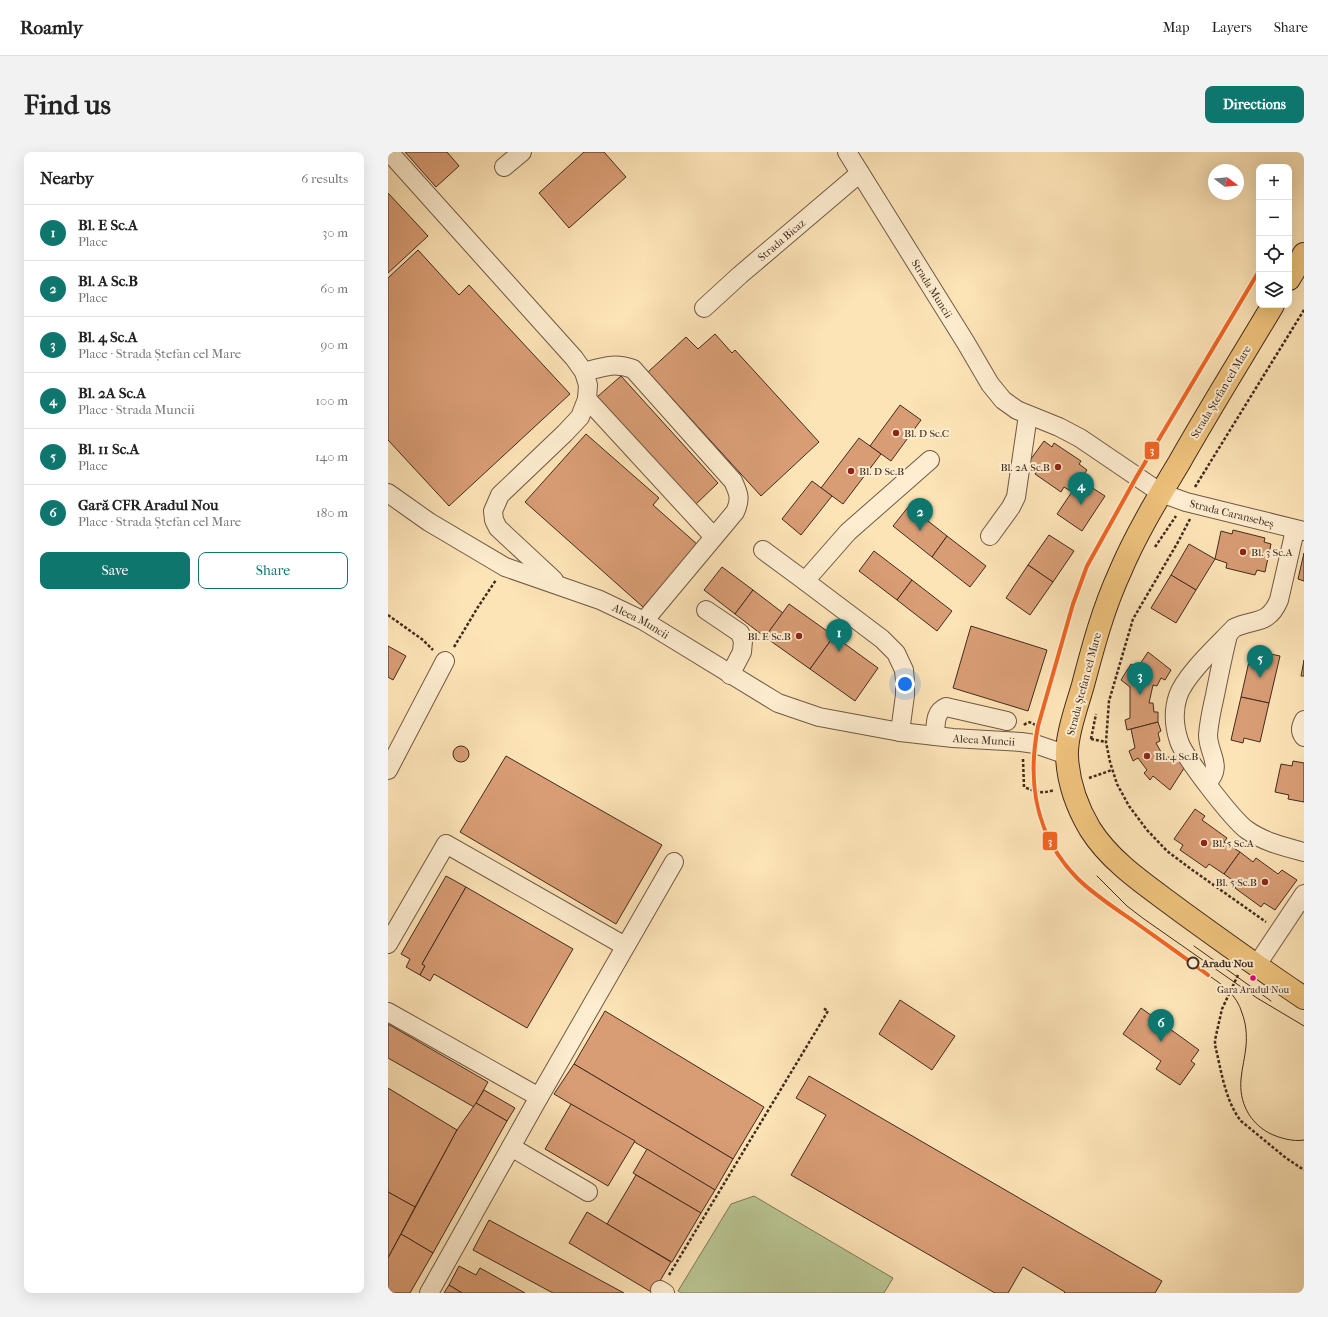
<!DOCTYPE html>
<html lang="en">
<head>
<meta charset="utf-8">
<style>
	:root { --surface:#fff; --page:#f2f2f2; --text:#222; --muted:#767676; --line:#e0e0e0; --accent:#0f766e }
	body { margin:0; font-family:"IM FELL French Canon",serif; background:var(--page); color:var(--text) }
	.controls { position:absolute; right:12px; top:12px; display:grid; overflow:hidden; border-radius:8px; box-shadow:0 4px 16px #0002 }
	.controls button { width:36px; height:36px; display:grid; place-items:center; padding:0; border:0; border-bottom:1px solid var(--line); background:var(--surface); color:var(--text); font:20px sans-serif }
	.compass { position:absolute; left:820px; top:12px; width:36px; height:36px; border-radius:50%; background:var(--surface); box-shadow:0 4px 16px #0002; rotate:106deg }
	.you { position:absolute; left:517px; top:532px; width:14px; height:14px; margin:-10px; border:3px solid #fff; border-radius:50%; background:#1a73e8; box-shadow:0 0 0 6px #1a73e833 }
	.badge { display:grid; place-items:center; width:26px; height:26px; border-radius:50%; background:var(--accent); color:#fff; font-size:13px; font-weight:700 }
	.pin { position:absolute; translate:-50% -33px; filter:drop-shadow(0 1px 2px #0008) }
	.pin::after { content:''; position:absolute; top:21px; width:14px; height:12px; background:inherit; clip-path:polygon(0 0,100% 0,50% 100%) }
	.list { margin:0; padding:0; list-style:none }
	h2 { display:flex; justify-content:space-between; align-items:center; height:52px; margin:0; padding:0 16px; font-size:17px }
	h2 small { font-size:13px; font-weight:400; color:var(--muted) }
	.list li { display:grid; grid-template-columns:26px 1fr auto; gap:12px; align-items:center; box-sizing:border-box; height:56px; padding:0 16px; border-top:1px solid var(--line) }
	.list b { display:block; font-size:15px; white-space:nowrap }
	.list p { margin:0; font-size:13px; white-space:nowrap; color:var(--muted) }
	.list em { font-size:13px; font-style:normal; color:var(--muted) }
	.actions { display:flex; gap:8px; padding:12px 16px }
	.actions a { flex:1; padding:9px 0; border:1px solid var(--accent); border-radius:8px; text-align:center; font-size:14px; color:var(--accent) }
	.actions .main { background:var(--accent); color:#fff }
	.icon { flex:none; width:22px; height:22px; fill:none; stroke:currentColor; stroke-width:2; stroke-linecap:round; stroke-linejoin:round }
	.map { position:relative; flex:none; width:916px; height:1141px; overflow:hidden; border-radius:8px }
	header { display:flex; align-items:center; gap:24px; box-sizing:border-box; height:56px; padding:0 20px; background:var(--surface); border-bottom:1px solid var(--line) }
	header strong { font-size:19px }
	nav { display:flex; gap:22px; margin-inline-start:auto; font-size:14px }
	.intro { display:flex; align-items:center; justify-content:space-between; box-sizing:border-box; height:96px; padding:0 24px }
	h1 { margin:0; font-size:28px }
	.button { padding:10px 18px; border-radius:8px; background:var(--accent); color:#fff; font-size:14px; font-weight:700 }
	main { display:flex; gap:24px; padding:0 24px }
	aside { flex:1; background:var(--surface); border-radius:8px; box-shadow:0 4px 16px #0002 }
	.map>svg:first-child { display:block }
</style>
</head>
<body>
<header>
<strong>Roamly</strong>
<nav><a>Map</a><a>Layers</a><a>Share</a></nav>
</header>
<div class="intro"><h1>Find us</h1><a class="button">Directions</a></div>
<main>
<aside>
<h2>Nearby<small>6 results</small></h2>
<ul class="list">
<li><span class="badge">1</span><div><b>Bl. E Sc.A</b><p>Place</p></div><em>30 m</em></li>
<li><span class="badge">2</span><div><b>Bl. A Sc.B</b><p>Place</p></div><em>60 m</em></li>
<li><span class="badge">3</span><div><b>Bl. 4 Sc.A</b><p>Place · Strada Ștefan cel Mare</p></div><em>90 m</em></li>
<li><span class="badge">4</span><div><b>Bl. 2A Sc.A</b><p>Place · Strada Muncii</p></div><em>100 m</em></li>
<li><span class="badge">5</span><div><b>Bl. 11 Sc.A</b><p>Place</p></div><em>140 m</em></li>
<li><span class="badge">6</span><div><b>Gară CFR Aradul Nou</b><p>Place · Strada Ștefan cel Mare</p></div><em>180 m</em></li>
</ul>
<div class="actions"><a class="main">Save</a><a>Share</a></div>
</aside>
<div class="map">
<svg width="916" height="1141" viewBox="0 0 916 1141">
	<rect width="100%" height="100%" fill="#fde4b7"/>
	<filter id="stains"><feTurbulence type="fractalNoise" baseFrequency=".005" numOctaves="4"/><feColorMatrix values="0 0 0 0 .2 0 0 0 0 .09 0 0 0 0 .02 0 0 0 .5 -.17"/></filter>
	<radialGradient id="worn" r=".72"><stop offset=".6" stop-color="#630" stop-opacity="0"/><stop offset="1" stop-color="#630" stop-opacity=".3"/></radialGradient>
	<path fill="#b9c593" stroke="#7e7858" d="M366,1044L505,1126L496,1141H293L290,1139L343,1052Z"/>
	<g fill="#d99d75" stroke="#422b1e">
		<path d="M17,0H59L71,14L48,35Z"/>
		<path d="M196,0H216L238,25L181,76L151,41Z"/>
		<path d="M0,41L40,84L0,121Z"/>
		<path d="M30,98L71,143L81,133L182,242L61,354L0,288V126Z"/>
		<path d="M327,182L344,201L347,198L431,290L373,344L260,220L298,185L310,197Z"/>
		<path d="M233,224L330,331L307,353L209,245Z"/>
		<path d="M512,253L533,268L503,309L482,294Z"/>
		<path d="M198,282L271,346L265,353L310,393L255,455L137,350Z"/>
		<path d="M471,286L493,302L455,352L433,336Z"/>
		<path d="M656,289L664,295L666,291L693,309L691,312L699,318L684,340L676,335L673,340L647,322L650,318L640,311Z"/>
		<path d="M692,328L717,344L694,379L669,362Z"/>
		<path d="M424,329L444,344L413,383L394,367Z"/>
		<path d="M521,354L559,384L544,405L505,374Z"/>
		<path d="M845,378L877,386L876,390L883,392L877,420L869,418L867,423L838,416L839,411L827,407L833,379L844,382Z"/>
		<path d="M661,383L686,399L665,430L640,413Z"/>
		<path d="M559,384L598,414L582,435L544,405Z"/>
		<path d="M801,392L827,407L808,438L783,423Z"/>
		<path d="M486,399L524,428L509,448L471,419Z"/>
		<path d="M916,401V429L910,427Z"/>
		<path d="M640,413L665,430L642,463L618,446Z"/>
		<path d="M334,415L365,438L347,462L316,438Z"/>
		<path d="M783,423L808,438L788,471L763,456Z"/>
		<path d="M524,428L564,459L549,479L509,448Z"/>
		<path d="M365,438L395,461L377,485L347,462Z"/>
		<path d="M401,452L446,484L422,517L377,485Z"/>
		<path d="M583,474L659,498L640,559L565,536Z"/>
		<path d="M446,484L490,516L467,549L422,517Z"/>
		<path d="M0,494L18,504L5,528L0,525Z"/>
		<path d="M760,500L783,518L777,528L773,526L769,534L765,533L761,551H765L766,560H770V570L739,578L737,568L742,566V535L733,528L743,512L750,515Z"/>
		<path d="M873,500L892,504L881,551L853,545L862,505L872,508Z"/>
		<path d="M916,508V524H913Z"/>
		<path d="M853,545L881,551L872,590L856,586L855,591L843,588Z"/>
		<path d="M770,570L773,579L770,581L772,589L768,591L777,607L780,605L788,607L789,604L800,610L782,638L765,624L762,628L756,621L759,618L750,606L745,609L741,599L747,596L743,577Z"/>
		<circle cx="73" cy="602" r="8"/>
		<path d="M118,604L274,693L228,772L72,680Z"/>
		<path d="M905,609L916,611V650L900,647L901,643L887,640L893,612L904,614Z"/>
		<path d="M807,657L817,664L814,668L839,686L836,690L852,700L836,722L821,712L818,716L792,698L795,693L786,687Z"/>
		<path d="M852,700L865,710L868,706L890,722L894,718L909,728L887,758L876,751L873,755L847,736L850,732L836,722Z"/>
		<path d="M58,724L78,735L34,812L37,814L32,823L18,815L22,807L13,802Z"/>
		<path d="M78,735L185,797L139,876L46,822L42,829L32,823L37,814L34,812Z"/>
		<path d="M512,848L567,884L544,918L491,882Z"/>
		<path d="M753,856L811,898L803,909L807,912L792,933L768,917L773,909L735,882Z"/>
		<path d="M217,859L376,955L345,1007L186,912Z"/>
		<path d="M0,872L100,930L86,955L0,906Z"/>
		<path d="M186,912L345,1007L327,1038L166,942Z"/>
		<path d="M421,924L774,1129L767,1141H676L677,1140L635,1115L620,1141H607L403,1023L438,963L408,946Z"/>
		<path d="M0,936L69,978L27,1055L0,1040Z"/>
		<path d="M96,938L127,956L119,969L88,951Z"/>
		<path d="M88,951L119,969L45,1101L13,1082L69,978Z"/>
		<path d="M183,952L247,989L220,1034L157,997Z"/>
		<path d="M259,997L327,1038L313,1061L245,1021Z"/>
		<path d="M248,1023L313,1061L284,1110L219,1072Z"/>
		<path d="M0,1040L27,1055L0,1106Z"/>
		<path d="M199,1060L283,1110L265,1141L181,1091Z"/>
		<path d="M101,1068L236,1141H165L85,1098Z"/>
		<path d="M13,1082L45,1101L22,1141H0V1106Z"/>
		<path d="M71,1114L88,1123L92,1116L137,1141H74L61,1133Z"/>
		<path d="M61,1133L74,1141H56Z"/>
	</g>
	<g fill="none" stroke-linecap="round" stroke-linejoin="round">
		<g stroke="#715944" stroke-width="20">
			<g id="minor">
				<path d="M1,0L186,206L196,220L200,233L199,247L192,265L177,281L112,343L105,359L106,368L110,376L166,428"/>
				<path id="s1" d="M459,0L578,191L602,232L615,248L629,258L671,275L692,286L773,341L798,350L916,379"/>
				<path d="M116,15L134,0"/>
				<path id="s2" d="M316,156L352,123L472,21"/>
				<path d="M196,220C215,215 226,210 245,217L345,329C351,342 353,347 347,360L256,469"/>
				<path d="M199,247L326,385"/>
				<path id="s3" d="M0,341L41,370L117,415L212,448L256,469L390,551L431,565L512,580L565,586L633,590L647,592L679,603"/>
				<path d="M907,378L891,448C880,474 866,466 846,476C830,493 797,523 790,544C785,559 786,574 791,589C796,605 845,668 859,678C876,690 897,695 916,700"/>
				<path d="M602,384L623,355L628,345L640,263"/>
				<path d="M375,398L417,429"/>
				<path d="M318,458L352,481L355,489L354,500L342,523"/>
				<path d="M916,568C913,574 911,579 916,585"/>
				<path d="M512,580L517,543V529L516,518L508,501L494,487L417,429L460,380L542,308"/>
				<path d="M547,584C548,573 546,560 558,555L619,569"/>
				<path d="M0,618L57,509"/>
				<path d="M819,631C836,614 820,602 820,583C821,569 824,556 827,543C831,523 835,503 840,483"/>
				<path d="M0,792L58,692L237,794"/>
				<path d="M868,814L916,742"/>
				<path d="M0,860L151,945"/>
				<path d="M123,995L200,1040"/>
				<path d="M272,1138L277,1141"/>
				<path d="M41,1141L151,945L286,710"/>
			</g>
		</g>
		<g stroke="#422b1e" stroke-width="24">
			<g id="major">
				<path d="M901,127L916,102"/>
				<path d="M885,153C854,205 821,258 791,311C770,346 748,382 732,420C715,457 705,495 695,533C689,554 678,584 679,604C680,630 689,655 702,677C724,712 761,735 794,760C834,789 874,818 916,846"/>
			</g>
		</g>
		<g stroke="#422b1e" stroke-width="2.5" stroke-dasharray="3 2" stroke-linecap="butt">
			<path d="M807,335L916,158"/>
			<path d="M802,367L790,390L745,467L721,549L718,590L722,610L729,632L741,654L759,678L779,699L803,717L878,770"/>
			<path d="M767,395L788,364"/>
			<path d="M0,463L35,488L45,498"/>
			<path d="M66,495L90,455L108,428"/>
			<path d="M636,573C641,568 644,571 649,574"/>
			<path d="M703,587L708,562"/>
			<path d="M703,587L718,590"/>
			<path d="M635,607L636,635C648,640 654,642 666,638"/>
			<path d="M701,626L724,618"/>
			<path d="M850,823L834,857L827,888V893C833,917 837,949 853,969L898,1006L916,1018"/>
			<path d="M281,1123L440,859L435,856"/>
		</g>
		<use href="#minor" stroke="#feedd0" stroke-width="18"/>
		<use href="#major" stroke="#eec27c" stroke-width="22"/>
		<g stroke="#422b1e" stroke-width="1">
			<path d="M709,724L739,754L756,767L869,846L916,874"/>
			<path d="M806,794L883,849"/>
			<path d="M820,823C835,833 849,843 854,861C858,871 859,883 858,894C857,905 854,916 853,927C851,950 861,970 881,981C891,986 905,990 916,988"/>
		</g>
		<g stroke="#feedd0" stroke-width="7">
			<path id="tram-1" d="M820,823C795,804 769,786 744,768C725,755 705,742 689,726C647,683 639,631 650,574L685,452L699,414L749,324L871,119"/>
		</g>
		<use href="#tram-1" stroke="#f26522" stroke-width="4"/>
	</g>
	<g fill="#8f2418" stroke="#feedd0" stroke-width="1.5">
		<circle cx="508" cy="281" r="4"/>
		<circle cx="670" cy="315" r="4"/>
		<circle cx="463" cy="319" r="4"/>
		<circle cx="855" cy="400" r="4"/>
		<circle cx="411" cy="484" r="4"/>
		<circle cx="759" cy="604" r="4"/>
		<circle cx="816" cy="691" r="4"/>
		<circle cx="877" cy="730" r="4"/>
	</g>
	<circle fill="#feedd0" stroke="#422b1e" stroke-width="2" cx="805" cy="811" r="5.5"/>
	<circle fill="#e5007d" stroke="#feedd0" stroke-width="1.5" cx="865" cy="826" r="3.5"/>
	<g text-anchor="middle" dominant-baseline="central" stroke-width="4" stroke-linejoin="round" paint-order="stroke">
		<g font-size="10" fill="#422b1e" stroke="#feedd0">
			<text x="865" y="838">Gara Aradul Nou</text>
		</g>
		<g font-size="11" fill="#422b1e" stroke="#feedd0">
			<text stroke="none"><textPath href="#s2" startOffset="103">Strada Bicaz</textPath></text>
			<text stroke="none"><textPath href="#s1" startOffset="161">Strada Muncii</textPath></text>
			<text transform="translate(833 240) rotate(-59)">Strada Ștefan cel Mare</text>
			<text stroke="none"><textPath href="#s1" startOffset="551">Strada Caransebeș</textPath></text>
			<text stroke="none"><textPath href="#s3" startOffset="285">Aleea Muncii</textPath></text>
			<text transform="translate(696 532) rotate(-75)">Strada Ștefan cel Mare</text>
			<text stroke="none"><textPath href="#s3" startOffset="655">Aleea Muncii</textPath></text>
		</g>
		<g font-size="11" fill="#422b1e" stroke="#feedd0" text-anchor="start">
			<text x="516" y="281">Bl. D Sc.C</text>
			<text x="662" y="315" text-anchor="end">Bl. 2A Sc.B</text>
			<text x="471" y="319">Bl. D Sc.B</text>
			<text x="863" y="400">Bl. 3 Sc.A</text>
			<text x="403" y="484" text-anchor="end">Bl. E Sc.B</text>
			<text x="767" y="604">Bl. 4 Sc.B</text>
			<text x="824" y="691">Bl. 5 Sc.A</text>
			<text x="869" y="730" text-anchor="end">Bl. 5 Sc.B</text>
		</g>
		<g font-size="11" font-weight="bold" fill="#422b1e" stroke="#feedd0" text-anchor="start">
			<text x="814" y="811">Aradu Nou</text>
		</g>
	</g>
	<g stroke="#feedd0" stroke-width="1.5">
		<rect x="756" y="289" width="16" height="19" rx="4" fill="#f26522"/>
		<rect x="654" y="679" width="16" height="20" rx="4" fill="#f26522"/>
	</g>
	<g font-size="11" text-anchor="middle" font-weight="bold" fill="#fff">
		<text x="764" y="302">3</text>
		<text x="662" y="693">3</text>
	</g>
	<rect width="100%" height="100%" filter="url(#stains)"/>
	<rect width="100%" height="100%" fill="url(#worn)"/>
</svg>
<div class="controls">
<button>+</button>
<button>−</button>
<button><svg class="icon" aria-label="locate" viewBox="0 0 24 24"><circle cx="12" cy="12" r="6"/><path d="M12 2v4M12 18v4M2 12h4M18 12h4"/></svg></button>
<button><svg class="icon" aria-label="layers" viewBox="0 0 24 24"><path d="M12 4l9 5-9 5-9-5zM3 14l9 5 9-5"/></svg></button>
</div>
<svg class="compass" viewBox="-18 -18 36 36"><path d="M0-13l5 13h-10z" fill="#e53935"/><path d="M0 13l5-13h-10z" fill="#767676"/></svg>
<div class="you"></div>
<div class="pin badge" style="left:451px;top:500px">1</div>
<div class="pin badge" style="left:532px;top:379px">2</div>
<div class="pin badge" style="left:752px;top:543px">3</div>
<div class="pin badge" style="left:693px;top:353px">4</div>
<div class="pin badge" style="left:872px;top:526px">5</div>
<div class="pin badge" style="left:773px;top:890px">6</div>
</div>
</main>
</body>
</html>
